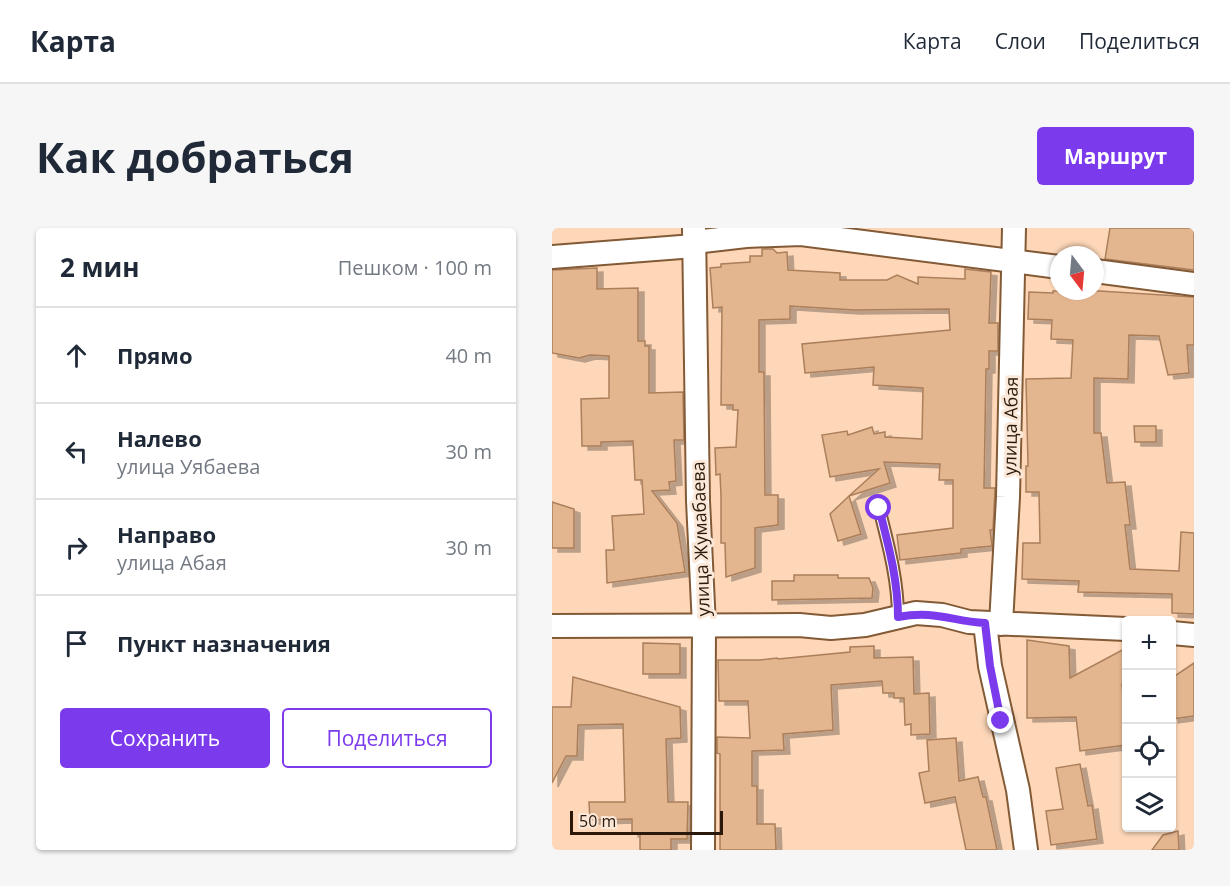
<!DOCTYPE html>
<html lang="ru">
<head>
<meta charset="utf-8">
<style>
	:root { --surface:#fff; --page:#f6f6f7; --text:#1f2937; --muted:#747a83; --line:#e0e1e3; --accent:#7c3aed }
	body { margin:0; font-family:"Open Sans",sans-serif; background:var(--page); color:var(--text) }
	.controls { position:absolute; right:18px; bottom:18px; display:grid; overflow:hidden; border-radius:6px; box-shadow:0 2px 4px #0004 }
	.controls button { width:54px; height:54px; display:grid; place-items:center; padding:0; border:0; border-bottom:2px solid var(--line); background:var(--surface); color:var(--text); font:30px sans-serif }
	.compass { position:absolute; left:498px; top:18px; width:54px; height:54px; border-radius:50%; background:var(--surface); box-shadow:0 2px 4px #0004; rotate:164deg }
	.scale { position:absolute; left:18px; bottom:15px; width:153px; box-sizing:border-box; padding-left:6px; border:3px solid #2a190a; border-top:0; font-size:16px; line-height:21px; white-space:nowrap; color:#2a190a; -webkit-text-stroke:4px #fce8d9; paint-order:stroke }
	.stop { position:absolute; width:18px; height:18px; margin:-14px; border:4px solid #7c3aed; border-radius:50%; background:#fff }
	.stop.end { background:#7c3aed; border-color:#fff; box-shadow:0 2px 6px #0008 }
	.list { margin:0; padding:0; list-style:none }
	h2 { display:flex; justify-content:space-between; align-items:center; height:78px; margin:0; padding:0 24px; font-size:26px }
	h2 small { font-size:20px; font-weight:400; color:var(--muted) }
	.list li { display:grid; grid-template-columns:39px 1fr auto; gap:18px; align-items:center; box-sizing:border-box; height:96px; padding:0 24px; border-top:2px solid var(--line) }
	.list b { display:block; font-size:22px; white-space:nowrap }
	.list p { margin:0; font-size:20px; white-space:nowrap; color:var(--muted) }
	.list em { font-size:20px; font-style:normal; color:var(--muted) }
	.actions { display:flex; gap:12px; padding:18px 24px }
	.actions a { flex:1; padding:14px 0; border:2px solid var(--accent); border-radius:6px; text-align:center; font-size:21px; color:var(--accent) }
	.actions .main { background:var(--accent); color:#fff }
	.icon { flex:none; width:33px; height:33px; fill:none; stroke:currentColor; stroke-width:2; stroke-linecap:round; stroke-linejoin:round }
	.map { position:relative; flex:none; width:642px; height:622px; overflow:hidden; border-radius:6px }
	header { display:flex; align-items:center; gap:36px; box-sizing:border-box; height:84px; padding:0 30px; background:var(--surface); border-bottom:2px solid var(--line) }
	header strong { font-size:28px }
	nav { display:flex; gap:33px; margin-inline-start:auto; font-size:21px }
	.intro { display:flex; align-items:center; justify-content:space-between; box-sizing:border-box; height:144px; padding:0 36px }
	h1 { margin:0; font-size:42px }
	.button { padding:15px 27px; border-radius:6px; background:var(--accent); color:#fff; font-size:21px; font-weight:700 }
	main { display:flex; gap:36px; padding:0 36px }
	aside { flex:1; background:var(--surface); border-radius:6px; box-shadow:0 2px 4px #0004 }
	.map>svg:first-child { display:block }
</style>
</head>
<body>
<header>
<strong>Карта</strong>
<nav><a>Карта</a><a>Слои</a><a>Поделиться</a></nav>
</header>
<div class="intro"><h1>Как добраться</h1><a class="button">Маршрут</a></div>
<main>
<aside>
<h2>2 мин<small>Пешком · 100 m</small></h2>
<ul class="list">
<li><svg class="icon" aria-label="ahead" viewBox="0 0 24 24"><path d="M12 20V5M6 11l6-6 6 6"/></svg><div><b>Прямо</b></div><em>40 m</em></li>
<li><svg class="icon" aria-label="left" viewBox="0 0 24 24"><path d="M17 20v-9H6M10 6l-5 5 5 5"/></svg><div><b>Налево</b><p>улица Уябаева</p></div><em>30 m</em></li>
<li><svg class="icon" aria-label="right" viewBox="0 0 24 24"><path d="M7 20v-9h11M14 6l5 5-5 5"/></svg><div><b>Направо</b><p>улица Абая</p></div><em>30 m</em></li>
<li><svg class="icon" aria-label="arrive" viewBox="0 0 24 24"><path d="M6 21V4h12l-3 4 3 4H6"/></svg><div><b>Пункт назначения</b></div></li>
</ul>
<div class="actions"><a class="main">Сохранить</a><a>Поделиться</a></div>
</aside>
<div class="map">
<svg width="642" height="622" viewBox="0 0 642 622">
	<defs>
		<filter id="shadow"><feDropShadow dx="6" dy="4" stdDeviation="0" flood-color="#0004"/></filter>
	</defs>
	<rect width="100%" height="100%" fill="#fdd7b8"/>
	<g fill="#e4b690" stroke="#ab7f5b" stroke-width="1.5" filter="url(#shadow)">
		<path d="M558,0H642V42L553,31Z"/>
		<path d="M210,21H221L225,25L235,24L236,42L288,45V52H335L345,47L366,56V49L413,51V41L439,44L437,95H446V123H437V141H434L432,260H443L441,302H438L440,318L409,321V325L348,332L345,307L401,300V252H387L388,236L332,234L338,255L297,268L327,241L278,249L270,207L295,203L296,207L320,199L322,206L333,204V209L370,211L371,160L321,157L322,139L253,145L250,116L398,102L397,81L302,82L238,78V91L207,92V144H212L213,267H226V297L203,300V340L174,349L173,315H169V268L168,246L164,247L163,220L184,219L186,182H181V177H169L170,79L161,80L158,40L169,39V36L198,34V28H210Z"/>
		<path d="M45,40V61L86,60V113H93V118H97V165L131,164L132,212H122L124,253L117,254L118,262L100,263L125,295L133,344L55,355L54,322H62L60,288L92,286L90,252H83L81,213L49,214V218H30L29,171L57,170V128L38,127L27,130L0,125V42Z"/>
		<path d="M501,63H548L642,69V117H635L637,145L616,147L607,108L577,107L576,151L542,150V205H549L555,255L573,254L578,297H573L578,341L627,343L629,304L642,305V386L620,385V366L526,364L527,353L470,351L471,315H488L487,264H474V238H476L474,151L519,150L521,112L499,111L500,92L476,91L477,64L501,65Z"/>
		<path d="M582,198H604V214H583Z"/>
		<path d="M297,268L309,306L286,313L278,286Z"/>
		<path d="M0,274L22,281V320H0Z"/>
		<path d="M242,347H286V350H317L321,360L320,370L220,372V353H242Z"/>
		<path d="M475,412L517,418L518,450L574,420V456H570L574,491V517L528,523L524,489L475,490Z"/>
		<path d="M91,415L128,416V446H91Z"/>
		<path d="M322,418V430L361,429L362,466L377,465L378,506L359,507V496L353,497L352,470H342V465H331L330,453L279,457L281,502L231,506L232,522L200,523V558H205V596H223L224,622H168V526L165,525V509L198,510L196,473H167L166,432H208L225,430L226,431L298,424V419Z"/>
		<path d="M642,435V488L620,491V450Z"/>
		<path d="M21,449L128,479L129,510L114,511L116,574H136L135,611H119V622H88V605H80V591L38,592L37,574H73L71,496L26,497L25,528H14L0,555V479H19Z"/>
		<path d="M404,510L407,553L426,549L431,569H434L445,622H414L403,569L373,575L367,545L377,543L375,512Z"/>
		<path d="M528,536L536,578L540,577L545,611L499,617L494,583L511,581L504,540Z"/>
		<path d="M626,603L627,622H600L611,607Z"/>
	</g>
	<g fill="none" stroke-linecap="round" stroke-linejoin="round">
		<g stroke="#835a36" stroke-width="14">
			<path id="service" d="M327,280C336,316 346,351 346,389"/>
		</g>
		<g stroke="#835a36" stroke-width="26">
			<g id="minor">
				<path d="M142,0L146,273L152,398L151,622"/>
				<path d="M142,14L194,8L249,6L507,39"/>
				<path d="M0,29L142,18"/>
				<path d="M543,43L642,56"/>
				<path d="M433,395L438,438L466,562L474,622"/>
				<path d="M449,396L456,269L462,0"/>
				<path d="M0,398L247,397L279,400L313,397L364,385L390,387L417,394L574,401"/>
				<path d="M620,405L642,407"/>
			</g>
		</g>
		<use href="#service" stroke="#fff" stroke-width="10"/>
		<use href="#minor" stroke="#fff" stroke-width="22"/>
	</g>
	<g fill="none" stroke-linecap="round" stroke-linejoin="round">
		<path stroke="#7c3aed" stroke-width="8" d="M327,280C336,316 346,351 346,389C383,382 399,393 433,395L438,438L449,493"/>
	</g>
	<g text-anchor="middle" dominant-baseline="central" stroke-width="6" stroke-linejoin="round" paint-order="stroke">
		<g font-size="18" fill="#2a190a" stroke="#fce8d9">
			<text transform="translate(458 198) rotate(-89)">улица Абая</text>
			<text transform="translate(148 311) rotate(-92)">улица Жумабаева</text>
		</g>
	</g>
</svg>
<div class="controls">
<button>+</button>
<button>−</button>
<button><svg class="icon" aria-label="locate" viewBox="0 0 24 24"><circle cx="12" cy="12" r="6"/><path d="M12 2v4M12 18v4M2 12h4M18 12h4"/></svg></button>
<button><svg class="icon" aria-label="layers" viewBox="0 0 24 24"><path d="M12 4l9 5-9 5-9-5zM3 14l9 5 9-5"/></svg></button>
</div>
<svg class="compass" viewBox="-18 -18 36 36"><path d="M0-13l5 13h-10z" fill="#e53935"/><path d="M0 13l5-13h-10z" fill="#747a83"/></svg>
<div class="scale">50 m</div>
<div class="stop" style="left:327px;top:280px"></div>
<div class="stop end" style="left:449px;top:493px"></div>
</div>
</main>
</body>
</html>
